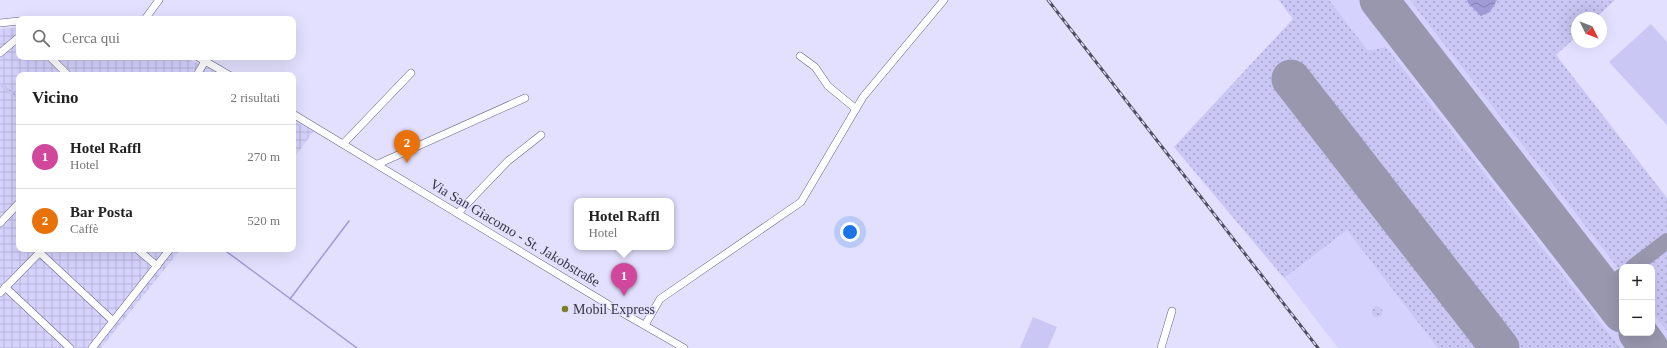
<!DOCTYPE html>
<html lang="it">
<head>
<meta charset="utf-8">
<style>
	:root { --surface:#fff; --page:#f6f6f6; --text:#222; --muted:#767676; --line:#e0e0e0; --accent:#7b7e27 }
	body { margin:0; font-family:Georgia,serif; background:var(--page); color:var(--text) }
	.controls { position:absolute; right:12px; bottom:12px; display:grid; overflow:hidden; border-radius:8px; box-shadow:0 4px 16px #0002 }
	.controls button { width:36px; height:36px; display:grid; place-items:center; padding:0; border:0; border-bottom:1px solid var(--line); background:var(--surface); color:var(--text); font:20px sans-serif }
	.compass { position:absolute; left:1571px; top:12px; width:36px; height:36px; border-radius:50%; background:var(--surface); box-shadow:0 4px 16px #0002; rotate:132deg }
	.you { position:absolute; left:850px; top:232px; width:14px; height:14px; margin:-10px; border:3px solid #fff; border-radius:50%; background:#1a73e8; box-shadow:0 0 0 6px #1a73e833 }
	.badge { display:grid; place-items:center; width:26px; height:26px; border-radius:50%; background:var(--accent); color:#fff; font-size:13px; font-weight:700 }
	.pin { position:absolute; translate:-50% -33px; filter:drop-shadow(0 1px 2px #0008) }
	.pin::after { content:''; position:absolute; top:21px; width:14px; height:12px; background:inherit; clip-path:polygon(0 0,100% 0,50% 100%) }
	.popup { position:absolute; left:574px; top:198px; width:100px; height:52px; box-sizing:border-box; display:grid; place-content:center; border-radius:8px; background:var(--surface); filter:drop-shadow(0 1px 3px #0005); font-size:13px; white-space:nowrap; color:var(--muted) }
	.popup b { font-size:15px; color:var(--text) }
	.popup::after { content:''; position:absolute; left:50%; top:100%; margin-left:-8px; border:8px solid transparent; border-top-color:var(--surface) }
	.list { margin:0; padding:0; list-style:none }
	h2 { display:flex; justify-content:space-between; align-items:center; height:52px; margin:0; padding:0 16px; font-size:17px }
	h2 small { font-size:13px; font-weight:400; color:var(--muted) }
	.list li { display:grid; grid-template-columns:26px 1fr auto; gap:12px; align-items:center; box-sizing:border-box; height:64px; padding:0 16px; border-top:1px solid var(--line) }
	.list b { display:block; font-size:15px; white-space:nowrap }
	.list p { margin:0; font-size:13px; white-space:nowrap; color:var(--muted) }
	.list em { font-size:13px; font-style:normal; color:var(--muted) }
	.icon { flex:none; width:22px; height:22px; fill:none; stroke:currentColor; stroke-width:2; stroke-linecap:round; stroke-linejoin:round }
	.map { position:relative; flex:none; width:1667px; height:348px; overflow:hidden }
	.search { position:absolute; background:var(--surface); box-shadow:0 4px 16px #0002; left:16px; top:16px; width:280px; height:44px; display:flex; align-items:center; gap:10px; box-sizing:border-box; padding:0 14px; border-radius:8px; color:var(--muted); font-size:15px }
	.panel { position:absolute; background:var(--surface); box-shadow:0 4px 16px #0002; left:16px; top:72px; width:280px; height:180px; border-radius:8px }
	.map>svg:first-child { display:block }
</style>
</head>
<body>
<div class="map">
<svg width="1667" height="348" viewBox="0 0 1667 348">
	<defs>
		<pattern id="industrial-grid" width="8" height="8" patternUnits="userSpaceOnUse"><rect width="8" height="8" fill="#d5d2fe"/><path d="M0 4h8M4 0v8" fill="none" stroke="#b7b5db"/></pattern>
		<pattern id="grass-dots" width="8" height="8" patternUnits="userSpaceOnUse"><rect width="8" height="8" fill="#cac7f5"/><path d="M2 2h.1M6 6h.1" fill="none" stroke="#a5a2c8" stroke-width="1.8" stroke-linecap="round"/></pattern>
		<pattern id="water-waves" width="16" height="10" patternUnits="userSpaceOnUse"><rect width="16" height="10" fill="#a09bd5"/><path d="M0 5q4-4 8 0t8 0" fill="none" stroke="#837faf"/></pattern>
	</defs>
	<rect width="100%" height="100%" fill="#e2e0fe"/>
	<path fill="#d5d2fe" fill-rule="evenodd" d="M1279,0H1513L1667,198V348H1338L1284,278L1174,147L1293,19ZM1622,267H1652V333H1622Z"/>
	<g fill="url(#industrial-grid)">
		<path d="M19,28V57H184L223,75H19V249H181L101,348H0V29Z"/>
		<path d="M293,121L314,131L293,159Z"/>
	</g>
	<g fill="url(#grass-dots)">
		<path d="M1279,0H1329L1368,51L1386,47L1620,348H1438L1347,230L1284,278L1174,147L1293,19Z"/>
		<path d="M1410,0H1615L1596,18H1577V36L1556,55L1667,198V331L1652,312V267H1622V273Z"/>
		<path d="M0,82L19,97V100L0,86Z"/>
		<circle cx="1377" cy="312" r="5.5"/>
	</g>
	<g fill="#cac7f5">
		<path d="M1651,24L1667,42V125L1609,62Z"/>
		<path d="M1033,317L1057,327L1048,348H1020Z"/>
	</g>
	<path fill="url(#water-waves)" d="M1467,0H1497L1490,12L1481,16L1468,3Z"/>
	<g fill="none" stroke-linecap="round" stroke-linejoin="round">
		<g stroke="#a09bd5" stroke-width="1.5">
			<path d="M223,249L357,348"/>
			<path d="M290,299L349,221"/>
		</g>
		<g stroke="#9897ae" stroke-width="16">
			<path d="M1633,267L1667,241"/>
			<path d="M1604,290L1622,276"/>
		</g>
		<g stroke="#9897ae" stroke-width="39">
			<path d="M1379,0L1622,313"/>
			<path d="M1291,79L1500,348"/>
			<path d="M1638,333L1649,348"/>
		</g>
		<g stroke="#676484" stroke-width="8">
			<g id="minor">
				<path d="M145,19L159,0"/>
				<path d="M0,23L19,21"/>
				<path d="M0,53L19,37"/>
				<path d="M800,56L815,67L828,86L856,109"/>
				<path d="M50,57L68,75"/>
				<path d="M198,57L229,75"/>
				<path d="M197,75L205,61"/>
				<path d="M293,114L609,305L684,348"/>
				<path d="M344,143L411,73"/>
				<path d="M378,164L525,98"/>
				<path d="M458,213L508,161L541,135"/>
				<path d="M0,223L19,203"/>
				<path d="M137,249L157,266"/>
				<path d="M39,252L113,321"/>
				<path d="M5,287L70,348"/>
				<path d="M0,293L42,250"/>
				<path d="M645,325L660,299L801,202L863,97L944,0"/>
				<path d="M92,348L170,249"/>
				<path d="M1161,348L1172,311"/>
			</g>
		</g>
		<use href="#minor" stroke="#fff" stroke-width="7"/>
		<g stroke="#4f4e5f" stroke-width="3">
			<path id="rail" d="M1048,0L1318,348"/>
		</g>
		<use href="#rail" stroke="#e2e0fe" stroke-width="1.5" stroke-dasharray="4.5" stroke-linecap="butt"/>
	</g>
	<circle fill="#7b7e27" stroke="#e2e0fe" stroke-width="1.5" cx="565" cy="309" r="4"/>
	<g text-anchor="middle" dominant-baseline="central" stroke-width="3" stroke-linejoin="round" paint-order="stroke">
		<g font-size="14" fill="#373645" stroke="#e2e0fe">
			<text transform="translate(515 233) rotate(31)">Via San Giacomo - St. Jakobstraße</text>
		</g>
		<g font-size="14" fill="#373645" stroke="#e2e0fe" text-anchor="start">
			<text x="573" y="309">Mobil Express</text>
		</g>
	</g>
</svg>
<div class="controls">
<button>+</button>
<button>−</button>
</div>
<svg class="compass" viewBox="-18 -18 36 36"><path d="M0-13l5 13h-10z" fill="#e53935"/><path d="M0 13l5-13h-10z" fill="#767676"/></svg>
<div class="you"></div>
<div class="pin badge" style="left:624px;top:296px;background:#d1479c">1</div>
<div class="popup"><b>Hotel Raffl</b>Hotel</div>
<div class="pin badge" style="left:407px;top:163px;background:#e8710a">2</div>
<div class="search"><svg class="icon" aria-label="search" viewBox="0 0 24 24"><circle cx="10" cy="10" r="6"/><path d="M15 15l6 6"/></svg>Cerca qui</div>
<section class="panel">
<h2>Vicino<small>2 risultati</small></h2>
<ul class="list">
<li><span class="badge" style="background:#d1479c">1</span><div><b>Hotel Raffl</b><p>Hotel</p></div><em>270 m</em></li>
<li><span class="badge" style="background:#e8710a">2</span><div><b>Bar Posta</b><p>Caffè</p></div><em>520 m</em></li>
</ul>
</section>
</div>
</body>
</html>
